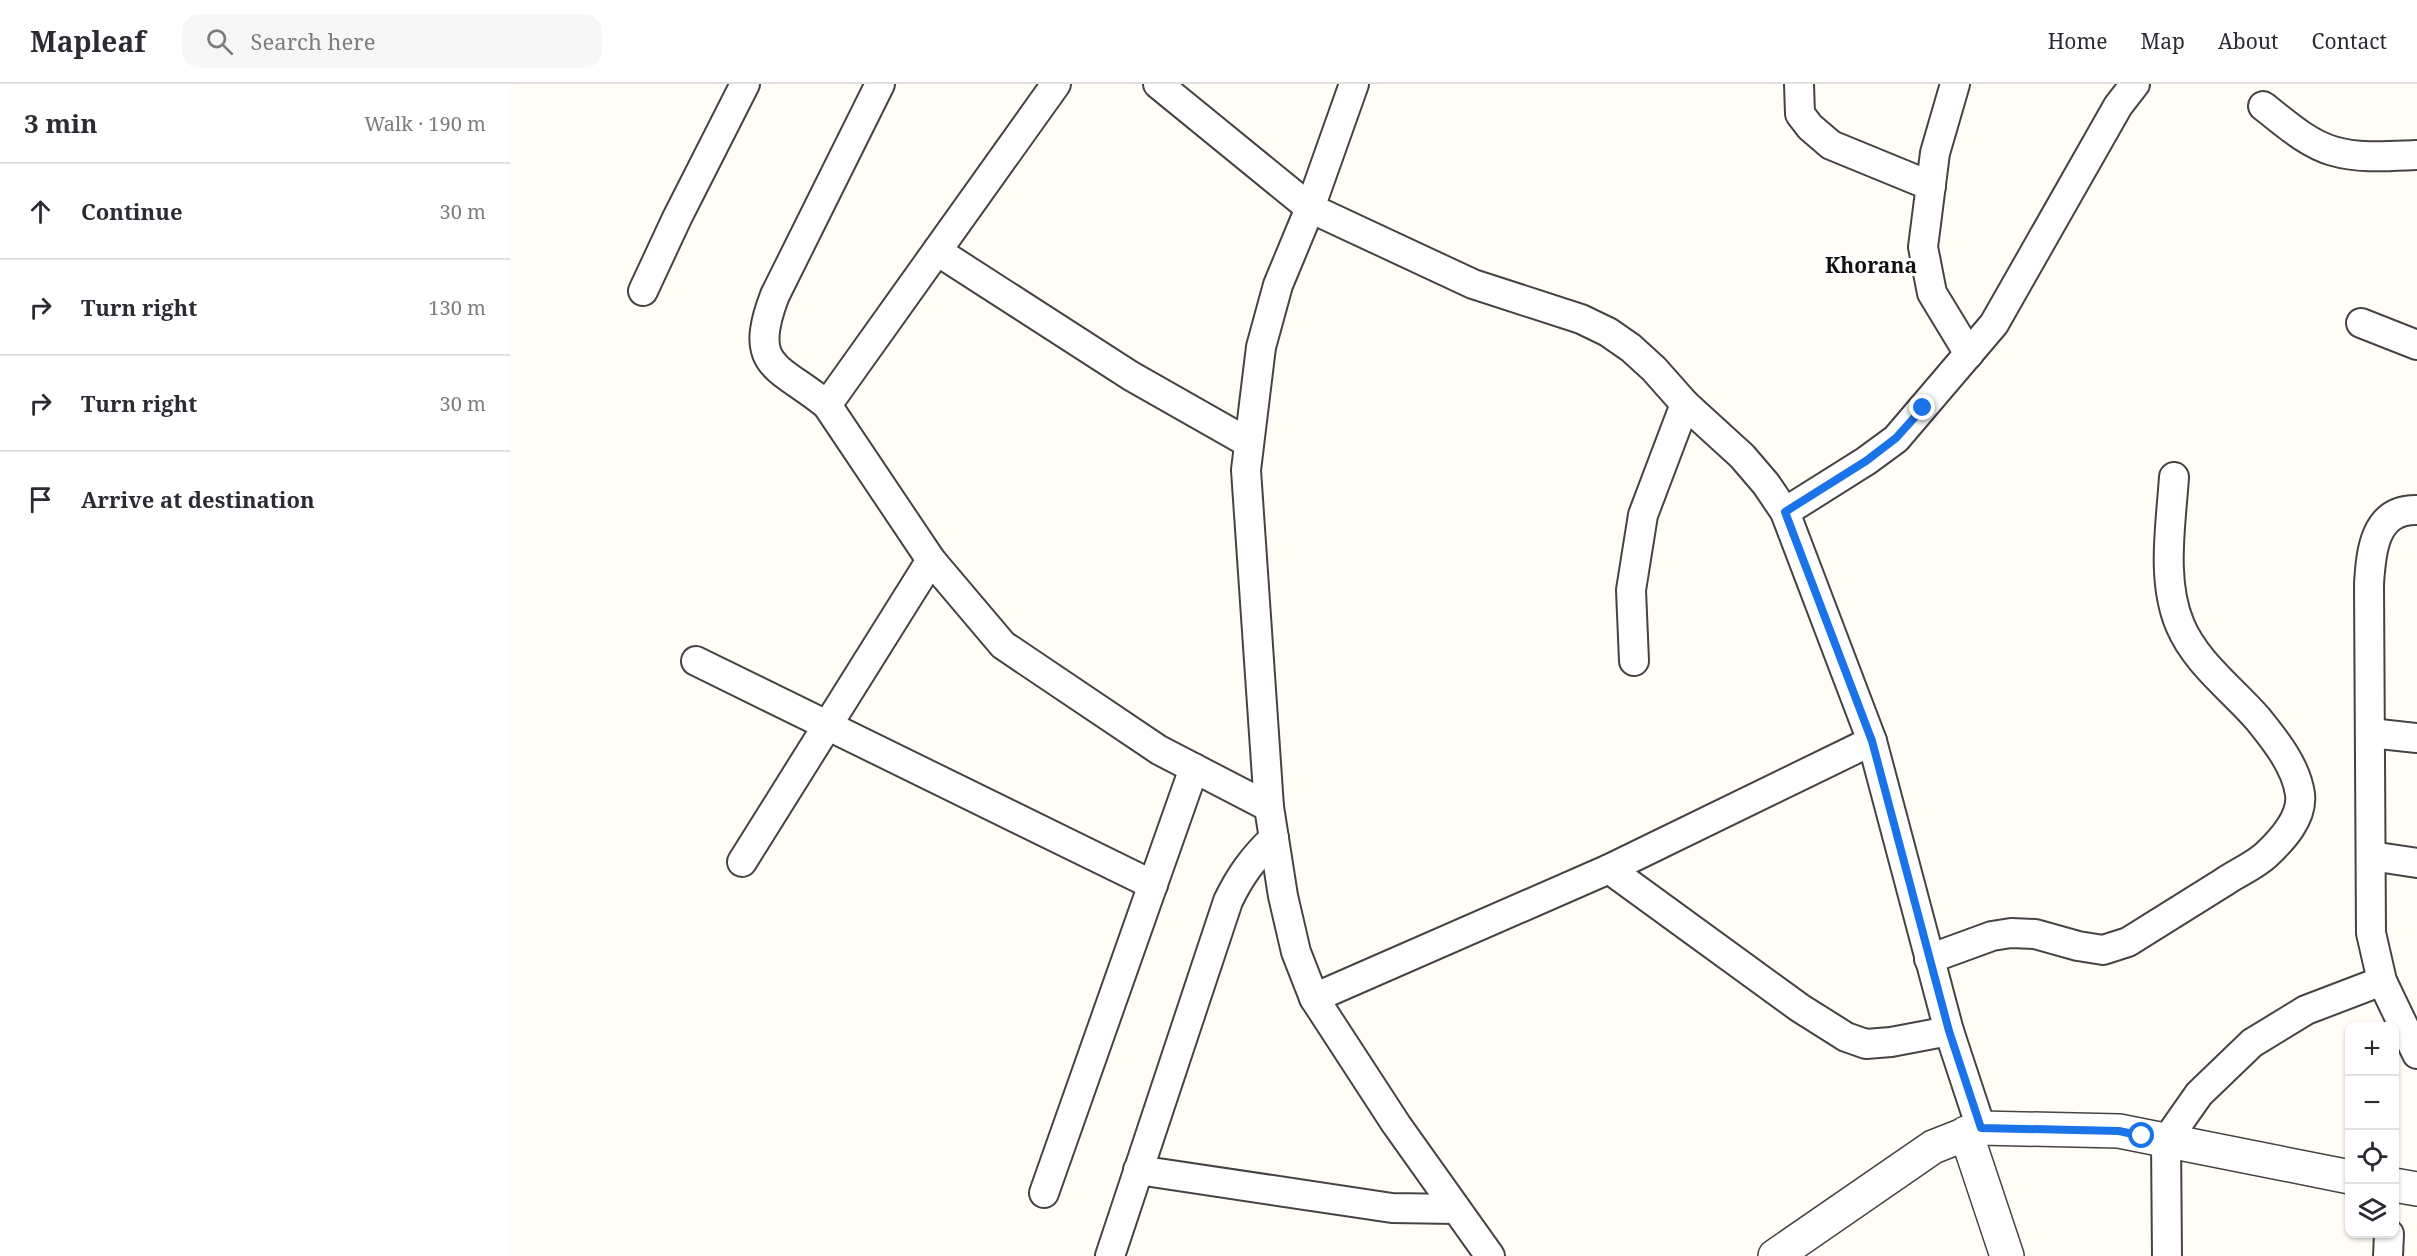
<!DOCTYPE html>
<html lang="en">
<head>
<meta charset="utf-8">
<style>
	:root { --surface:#fff; --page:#f7f7f7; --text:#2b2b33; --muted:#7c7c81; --line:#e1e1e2 }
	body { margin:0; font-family:"Noto Serif",serif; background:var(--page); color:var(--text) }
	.controls { position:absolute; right:18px; bottom:18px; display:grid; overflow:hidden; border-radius:12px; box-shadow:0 2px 4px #0004 }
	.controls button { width:54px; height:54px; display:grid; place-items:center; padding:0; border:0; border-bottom:2px solid var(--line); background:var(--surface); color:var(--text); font:30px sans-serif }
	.stop { position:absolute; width:18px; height:18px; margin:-14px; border:4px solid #1a73e8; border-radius:50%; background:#fff }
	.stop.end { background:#1a73e8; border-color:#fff; box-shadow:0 2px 6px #0008 }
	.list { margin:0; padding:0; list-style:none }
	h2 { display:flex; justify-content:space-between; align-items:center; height:78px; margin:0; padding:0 24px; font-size:26px }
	h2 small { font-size:20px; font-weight:400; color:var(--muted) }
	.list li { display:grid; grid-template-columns:39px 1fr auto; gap:18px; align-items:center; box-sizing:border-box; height:96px; padding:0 24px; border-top:2px solid var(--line) }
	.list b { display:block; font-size:22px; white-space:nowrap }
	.list em { font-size:20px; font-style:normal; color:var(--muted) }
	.icon { flex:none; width:33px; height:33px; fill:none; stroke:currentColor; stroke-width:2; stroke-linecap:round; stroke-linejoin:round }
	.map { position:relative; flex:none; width:1907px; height:1172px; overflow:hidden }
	header { display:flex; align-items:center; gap:36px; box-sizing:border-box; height:84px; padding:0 30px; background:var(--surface); border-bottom:2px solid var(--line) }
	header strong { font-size:28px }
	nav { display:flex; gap:33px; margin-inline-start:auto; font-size:21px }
	.search { width:420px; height:54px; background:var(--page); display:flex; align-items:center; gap:15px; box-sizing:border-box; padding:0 21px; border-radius:18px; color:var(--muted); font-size:22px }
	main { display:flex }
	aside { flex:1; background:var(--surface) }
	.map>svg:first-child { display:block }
</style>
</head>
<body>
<header>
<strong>Mapleaf</strong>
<div class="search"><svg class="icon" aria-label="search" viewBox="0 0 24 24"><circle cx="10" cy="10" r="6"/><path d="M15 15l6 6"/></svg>Search here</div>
<nav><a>Home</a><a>Map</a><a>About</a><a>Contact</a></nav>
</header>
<main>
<aside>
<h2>3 min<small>Walk · 190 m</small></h2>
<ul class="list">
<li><svg class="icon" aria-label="ahead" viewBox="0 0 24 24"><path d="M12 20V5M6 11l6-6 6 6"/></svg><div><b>Continue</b></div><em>30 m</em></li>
<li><svg class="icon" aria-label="right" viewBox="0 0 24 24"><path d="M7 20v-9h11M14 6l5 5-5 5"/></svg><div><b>Turn right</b></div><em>130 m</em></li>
<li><svg class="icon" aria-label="right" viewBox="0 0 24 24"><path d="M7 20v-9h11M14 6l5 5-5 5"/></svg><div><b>Turn right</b></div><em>30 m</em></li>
<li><svg class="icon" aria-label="arrive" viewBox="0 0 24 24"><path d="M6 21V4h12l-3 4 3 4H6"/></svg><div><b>Arrive at destination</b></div></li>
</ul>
</aside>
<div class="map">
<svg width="1907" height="1172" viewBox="0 0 1907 1172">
	<rect width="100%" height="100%" fill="#fffdf5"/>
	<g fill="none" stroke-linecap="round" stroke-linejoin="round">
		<g stroke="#444" stroke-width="32">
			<g id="minor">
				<path d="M370,0L265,211C237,284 268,281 317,321L421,476L493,561L649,666L759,723"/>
				<path d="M648,0L800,124L963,200L1071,235L1098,248L1121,264L1144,285L1175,320L1232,372L1256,400L1275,428L1362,657L1439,947L1471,1044"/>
				<path d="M844,0L800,124L768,201L751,263L736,386L759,723L773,812L786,868L804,914L886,1040L980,1172"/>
				<path d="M1289,0L1290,30L1300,43L1321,61L1421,102"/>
				<path d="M1445,0L1425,69L1413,163L1422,209L1459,270"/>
				<path d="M1753,22C1774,38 1796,59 1823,67C1850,75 1880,72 1907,71"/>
				<path d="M427,167L621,292L739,359"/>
				<path d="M133,207L167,134L235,0"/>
				<path d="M1851,239L1907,261"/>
				<path d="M317,321L546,0"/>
				<path d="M1907,426C1864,425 1861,468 1859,500L1861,849L1872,897L1907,970"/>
				<path d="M1275,428L1356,377L1386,355L1484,240L1608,22L1625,0"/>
				<path d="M186,577L643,801"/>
				<path d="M1124,577L1121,506L1133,431L1175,320"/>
				<path d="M1860,649L1907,654"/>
				<path d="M1861,772L1907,779"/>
				<path d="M232,778L421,476"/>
				<path d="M1099,785L1290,924L1336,953L1356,960L1381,958L1439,947"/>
				<path d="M1419,875L1482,852L1501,849L1525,850L1568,862L1593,866L1618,858C1650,838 1682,818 1714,798C1727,789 1744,782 1756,771C1772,756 1793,734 1790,710C1786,682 1765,656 1748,635C1722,605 1686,579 1670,541C1651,496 1661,440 1664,393"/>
				<path d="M804,914L1099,785L1362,657"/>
				<path d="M628,1086L882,1124L946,1125"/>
				<path d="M534,1109L684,684"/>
				<path d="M600,1172L718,817C730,792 743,774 764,754"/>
				<path d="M1657,1172L1656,1057L1689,1010L1742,959L1796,926L1872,897"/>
				<path d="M1878,1172L1879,1150"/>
			</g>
		</g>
		<g stroke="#444" stroke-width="36">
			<g id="tertiary">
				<path d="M1456,1049L1497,1172"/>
				<path d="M1884,1101L1907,1105"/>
				<path d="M1265,1172L1423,1063L1471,1044L1609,1047L1840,1093"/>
			</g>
		</g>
		<use href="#minor" stroke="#fff" stroke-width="28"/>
		<use href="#tertiary" stroke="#fff" stroke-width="33"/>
	</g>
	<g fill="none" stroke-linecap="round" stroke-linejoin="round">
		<path stroke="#1a73e8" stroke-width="8" d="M1413,324L1386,354L1356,377L1275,428L1362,657L1439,947L1471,1044L1609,1047L1632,1052"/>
	</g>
	<g text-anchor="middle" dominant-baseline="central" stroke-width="6" stroke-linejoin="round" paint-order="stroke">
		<g font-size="21" font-weight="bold" fill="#111" stroke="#fff">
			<text x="1361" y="181">Khorana</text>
		</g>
	</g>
</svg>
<div class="controls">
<button>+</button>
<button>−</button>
<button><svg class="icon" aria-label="locate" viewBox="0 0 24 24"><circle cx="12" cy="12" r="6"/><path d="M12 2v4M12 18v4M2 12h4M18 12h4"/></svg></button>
<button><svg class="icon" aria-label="layers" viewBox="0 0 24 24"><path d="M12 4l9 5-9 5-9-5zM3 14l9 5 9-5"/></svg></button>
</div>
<div class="stop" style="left:1632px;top:1052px"></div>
<div class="stop end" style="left:1413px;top:324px"></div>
</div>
</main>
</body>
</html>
